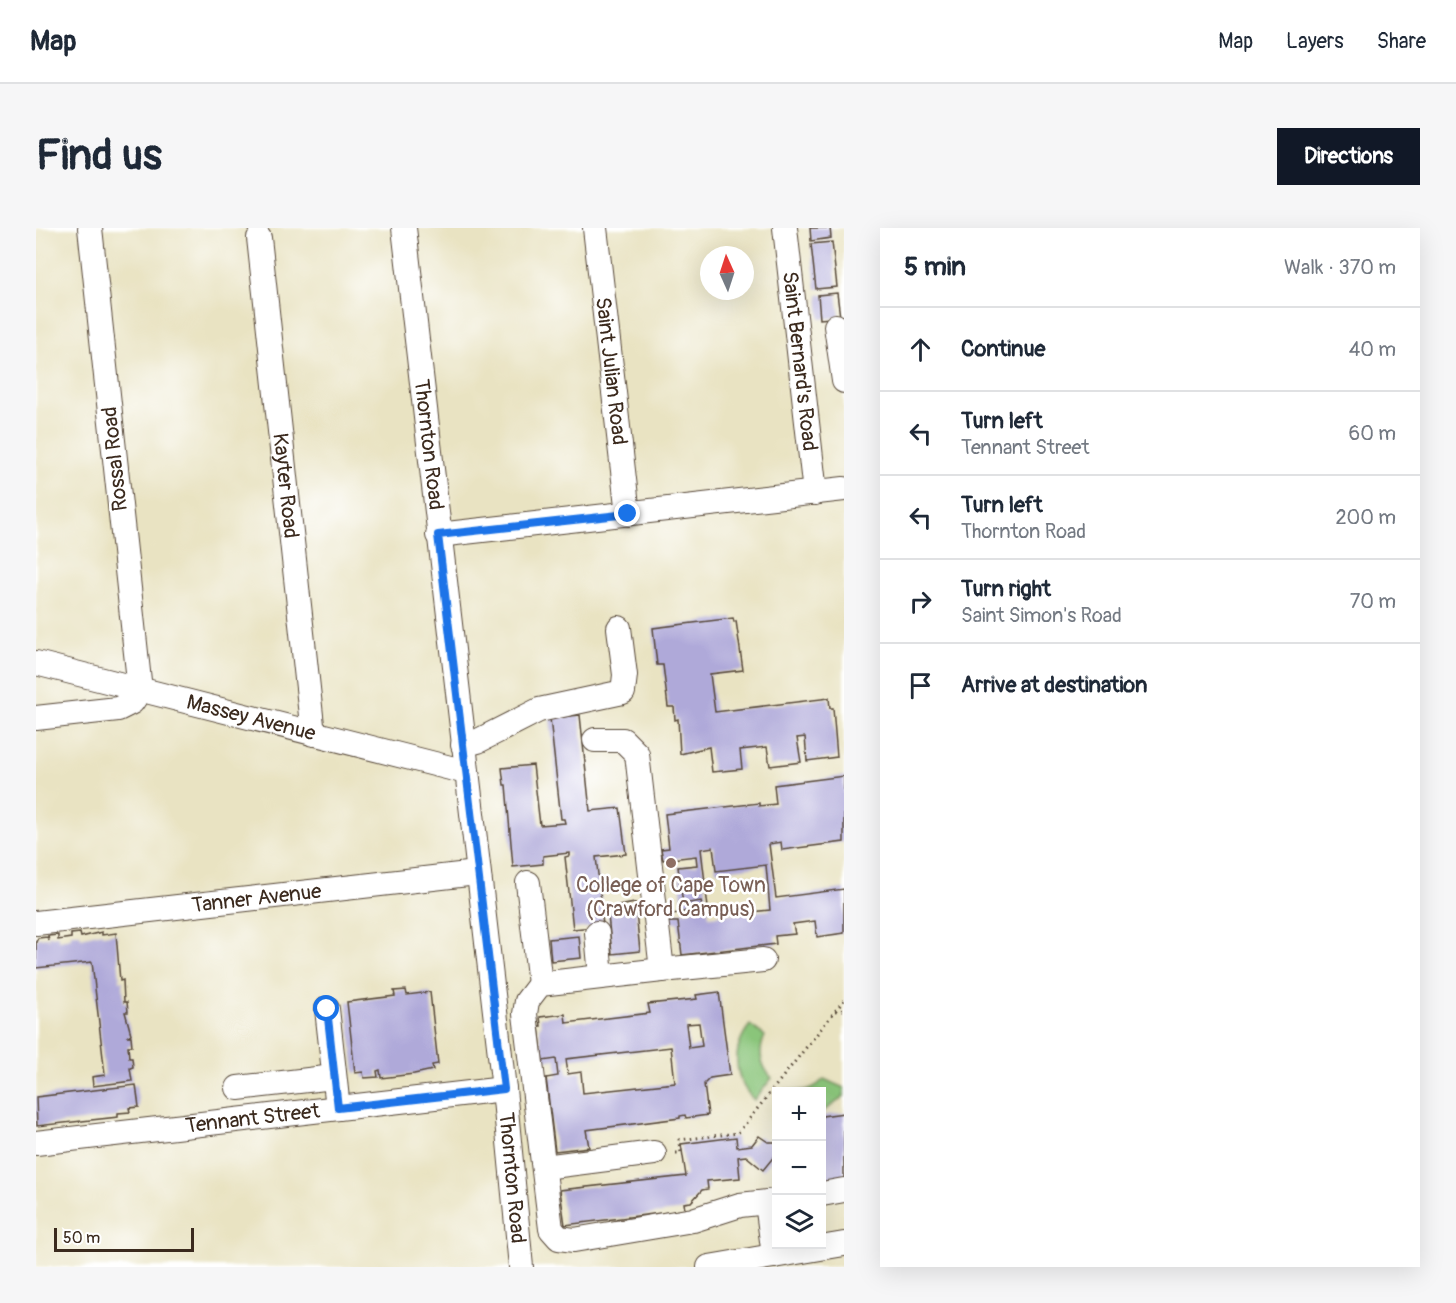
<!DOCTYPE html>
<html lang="en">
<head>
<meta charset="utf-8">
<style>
	:root { --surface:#fff; --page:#f6f6f7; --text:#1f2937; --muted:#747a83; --line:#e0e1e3; --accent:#111827 }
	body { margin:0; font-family:Pangolin,sans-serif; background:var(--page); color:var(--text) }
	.controls { position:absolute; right:18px; bottom:18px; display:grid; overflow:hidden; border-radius:0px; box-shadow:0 6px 24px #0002 }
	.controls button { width:54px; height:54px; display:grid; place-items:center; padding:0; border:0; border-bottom:2px solid var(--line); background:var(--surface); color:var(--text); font:30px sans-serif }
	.compass { position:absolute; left:664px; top:18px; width:54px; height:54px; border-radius:50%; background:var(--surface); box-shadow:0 6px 24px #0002; rotate:357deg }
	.scale { position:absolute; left:18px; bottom:15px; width:140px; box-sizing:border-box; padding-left:6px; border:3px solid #3b2a1e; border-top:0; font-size:16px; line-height:21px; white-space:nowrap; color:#3b2a1e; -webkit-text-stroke:4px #fff; paint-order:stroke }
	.stop { position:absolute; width:18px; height:18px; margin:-14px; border:4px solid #1a73e8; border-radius:50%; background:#fff }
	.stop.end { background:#1a73e8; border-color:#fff; box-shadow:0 2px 6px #0008 }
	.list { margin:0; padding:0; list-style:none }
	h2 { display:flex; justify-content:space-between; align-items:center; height:78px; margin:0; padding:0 24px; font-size:26px }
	h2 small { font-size:20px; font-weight:400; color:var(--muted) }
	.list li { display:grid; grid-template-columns:39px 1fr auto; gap:18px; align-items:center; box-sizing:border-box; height:84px; padding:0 24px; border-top:2px solid var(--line) }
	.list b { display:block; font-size:22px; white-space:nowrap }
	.list p { margin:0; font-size:20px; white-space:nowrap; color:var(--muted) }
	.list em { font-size:20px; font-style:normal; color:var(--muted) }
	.icon { flex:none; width:33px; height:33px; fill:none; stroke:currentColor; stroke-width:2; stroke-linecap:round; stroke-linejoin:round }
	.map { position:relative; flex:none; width:808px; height:1039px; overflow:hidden; border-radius:0px }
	header { display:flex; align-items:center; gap:36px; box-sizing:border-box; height:84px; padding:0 30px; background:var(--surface); border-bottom:2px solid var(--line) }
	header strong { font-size:28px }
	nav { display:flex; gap:33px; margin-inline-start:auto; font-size:21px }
	.intro { display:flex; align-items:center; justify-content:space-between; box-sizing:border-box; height:144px; padding:0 36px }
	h1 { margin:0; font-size:42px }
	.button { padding:15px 27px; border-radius:0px; background:var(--accent); color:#fff; font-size:21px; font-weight:700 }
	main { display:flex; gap:36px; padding:0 36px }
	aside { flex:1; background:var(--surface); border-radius:0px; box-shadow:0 6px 24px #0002 }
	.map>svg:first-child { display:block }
</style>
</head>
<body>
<header>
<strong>Map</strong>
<nav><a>Map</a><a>Layers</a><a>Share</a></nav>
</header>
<div class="intro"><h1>Find us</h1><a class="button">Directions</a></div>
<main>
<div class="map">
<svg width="808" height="1039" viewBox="0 0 808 1039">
	<rect width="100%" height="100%" fill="#fff"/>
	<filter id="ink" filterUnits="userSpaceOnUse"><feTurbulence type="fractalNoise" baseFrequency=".0167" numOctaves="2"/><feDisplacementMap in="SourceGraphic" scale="12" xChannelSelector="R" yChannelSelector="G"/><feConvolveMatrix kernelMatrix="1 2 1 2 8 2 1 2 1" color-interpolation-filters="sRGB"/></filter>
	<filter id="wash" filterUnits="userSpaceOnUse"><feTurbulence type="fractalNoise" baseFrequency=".008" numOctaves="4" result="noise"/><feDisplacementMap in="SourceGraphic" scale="24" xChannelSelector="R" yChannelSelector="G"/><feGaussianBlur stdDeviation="1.35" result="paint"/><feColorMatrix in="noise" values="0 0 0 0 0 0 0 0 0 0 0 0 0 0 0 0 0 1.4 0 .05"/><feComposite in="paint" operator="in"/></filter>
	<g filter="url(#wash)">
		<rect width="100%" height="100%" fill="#e9e3c2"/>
		<g fill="#8ac57a" stroke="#62784c" stroke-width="1.5">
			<path d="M714,797L729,808C722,823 724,837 736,850L718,872C697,851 695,820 714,797Z"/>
			<path d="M788,851L808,860V869L786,884V864L747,863L749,861C764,865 777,863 788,851Z"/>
		</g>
		<g id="blocks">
			<g fill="#afa9d9" fill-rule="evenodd">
				<path d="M774,0H794L795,10L775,13Z"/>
				<path d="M796,14L801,59L780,61L775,16Z"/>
				<path d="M801,65L804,89L784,91L782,67Z"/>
				<path d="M697,390L698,394L700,393L707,442L674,446L679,484L793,470L794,480H797L801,529L771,533L769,509L761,510L765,534L734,538L731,519L704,522L706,541L676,544L673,519L644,526L642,491L639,492L638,479H632L627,437H621L617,400Z"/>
				<path d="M544,487L554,583L584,580L590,626L560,629L566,681L599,675L604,723L576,726L572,687H566L567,698L537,701L529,629L533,628V625L507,628V636L477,639L470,557H468L466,540L497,537L504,597L529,595L528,591H525L514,490Z"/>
				<path d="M808,548V614L746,622L745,614L733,616L740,670L808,661V705L781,709L779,693L757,696L759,706L739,708L740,716L646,727L642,694H633L632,687L666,680L665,673L647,676L642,639L661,637L660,628L627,632L625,621L633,620L629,586L723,575V578L740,576L738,557ZM677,619L680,643L730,637L734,682L673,688L665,621Z"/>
				<path d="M66,704V707L80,705L84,753L87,752L88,774H91L92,784H89L95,806L92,808H95L96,818H92L93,830H96L97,839L94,840L96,853L57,858L56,849L69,847L56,734L0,740V714L2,710L11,709L13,713L12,708L22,707V712L35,710V706L44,705L45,709Z"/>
				<path d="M543,708L545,730L515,733L513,711Z"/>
				<path d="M370,762L371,767L394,764L402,836L396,837L397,842L378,846L345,850L344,842L341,843L342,849L328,850L327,844L319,845L311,774L359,768L358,763Z"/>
				<path d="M683,764L694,847L674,850L668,856L672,887L650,890L649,887L644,888V890L550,902L553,919L519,923L510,850L522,848L520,831L507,833L503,798H505L504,789L529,786L530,795L614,785L612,776L661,771L660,767ZM663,795L666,818L653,820L650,796ZM635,819L639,855L547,865L545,844L532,846L530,831Z"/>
				<path d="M100,857L103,879L93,880L94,884L82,885V889L1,898L0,869Z"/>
				<path d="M808,885V956L786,959V888Z"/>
				<path d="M723,908L732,914H740V926L727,942L710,928L702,929L704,950L671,953L672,961L666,962L655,974L648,975L649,982L529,997L524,962L650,948L645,916L700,909L701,919L716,917Z"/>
			</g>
		</g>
	</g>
	<g filter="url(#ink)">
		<use href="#blocks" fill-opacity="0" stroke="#554637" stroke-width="1.5"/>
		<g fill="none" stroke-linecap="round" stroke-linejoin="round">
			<g stroke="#554637" stroke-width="26">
				<g id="minor">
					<path id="s1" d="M368,0L468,861L485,1039"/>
					<path id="s2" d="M559,0L592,286"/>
					<path id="s3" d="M749,0L779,265"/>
					<path id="s4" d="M223,10L277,506"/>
					<path d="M800,98L808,153"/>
					<path d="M402,307L808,261"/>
					<path id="s5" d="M0,435L430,544"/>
					<path d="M0,490L82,481L96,474L104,462L54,0"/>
					<path d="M559,512H587L601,526L626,742L504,756L491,773L489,786L515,1001L523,1010L538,1012L657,992L704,977L740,973"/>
					<path d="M427,517L442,513L503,482L587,464L589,447L583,400"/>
					<path d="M492,655L504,756"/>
					<path id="s6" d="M0,695L441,645"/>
					<path d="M561,705L565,749"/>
					<path d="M626,742L727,732"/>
					<path d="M291,781L302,880"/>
					<path d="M202,860L298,849"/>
					<path id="s7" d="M0,915L468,861"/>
					<path d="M508,939L618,925"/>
					<path d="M786,966L808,962"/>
					<path d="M731,975L738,1028"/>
					<path d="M673,1039L808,1016"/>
				</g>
			</g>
			<g stroke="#554637" stroke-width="3" stroke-dasharray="1.5 4.5" stroke-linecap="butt">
				<path d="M799,783L808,782"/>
				<path d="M640,925H645L643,912L702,905L808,772"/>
			</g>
			<use href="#minor" stroke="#fff" stroke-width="24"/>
		</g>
	</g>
	<g fill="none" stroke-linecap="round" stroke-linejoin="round" filter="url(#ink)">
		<path stroke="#1a73e8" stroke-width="8" d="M291,781L302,880L468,861L402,307L592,286"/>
	</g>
	<circle fill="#8d6e63" stroke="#fff" stroke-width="2" cx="635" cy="635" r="6"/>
	<g text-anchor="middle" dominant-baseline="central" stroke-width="5" stroke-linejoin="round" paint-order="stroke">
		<g font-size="21" fill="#3b2a1e" stroke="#fff">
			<text stroke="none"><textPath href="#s3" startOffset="134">Saint Bernard's Road</textPath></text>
			<text stroke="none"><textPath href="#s2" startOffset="144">Saint Julian Road</textPath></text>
			<text stroke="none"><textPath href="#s1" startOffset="218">Thornton Road</textPath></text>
			<text transform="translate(79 231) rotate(-96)">Rossal Road</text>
			<text stroke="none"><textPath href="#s4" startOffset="249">Kayter Road</textPath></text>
			<text stroke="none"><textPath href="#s5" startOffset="222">Massey Avenue</textPath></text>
			<text stroke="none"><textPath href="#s6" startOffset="222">Tanner Avenue</textPath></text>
			<text stroke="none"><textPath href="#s7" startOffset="218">Tennant Street</textPath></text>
			<text stroke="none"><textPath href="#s1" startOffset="956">Thornton Road</textPath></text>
		</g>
		<g font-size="21" fill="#785e54" stroke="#fff">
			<text x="635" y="657">College of Cape Town<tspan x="635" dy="24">(Crawford Campus)</tspan></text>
		</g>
	</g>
</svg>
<div class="controls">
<button>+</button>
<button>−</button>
<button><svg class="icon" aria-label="layers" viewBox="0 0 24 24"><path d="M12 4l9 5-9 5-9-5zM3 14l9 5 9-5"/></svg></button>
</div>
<svg class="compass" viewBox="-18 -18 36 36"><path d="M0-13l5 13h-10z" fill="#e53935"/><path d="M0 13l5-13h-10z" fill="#747a83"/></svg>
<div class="scale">50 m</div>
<div class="stop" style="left:291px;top:781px"></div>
<div class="stop end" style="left:592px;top:286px"></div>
</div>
<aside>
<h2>5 min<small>Walk · 370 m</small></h2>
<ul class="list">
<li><svg class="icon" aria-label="ahead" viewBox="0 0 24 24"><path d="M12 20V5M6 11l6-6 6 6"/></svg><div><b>Continue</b></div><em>40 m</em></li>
<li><svg class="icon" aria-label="left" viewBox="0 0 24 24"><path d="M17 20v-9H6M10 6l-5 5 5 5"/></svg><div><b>Turn left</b><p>Tennant Street</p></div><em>60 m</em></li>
<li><svg class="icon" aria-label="left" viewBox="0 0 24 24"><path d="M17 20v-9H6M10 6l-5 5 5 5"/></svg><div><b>Turn left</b><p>Thornton Road</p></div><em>200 m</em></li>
<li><svg class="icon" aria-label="right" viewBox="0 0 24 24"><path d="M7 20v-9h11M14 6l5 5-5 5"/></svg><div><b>Turn right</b><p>Saint Simon's Road</p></div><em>70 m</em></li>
<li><svg class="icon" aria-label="arrive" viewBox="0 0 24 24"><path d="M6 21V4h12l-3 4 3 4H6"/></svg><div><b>Arrive at destination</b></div></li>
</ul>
</aside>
</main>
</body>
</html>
